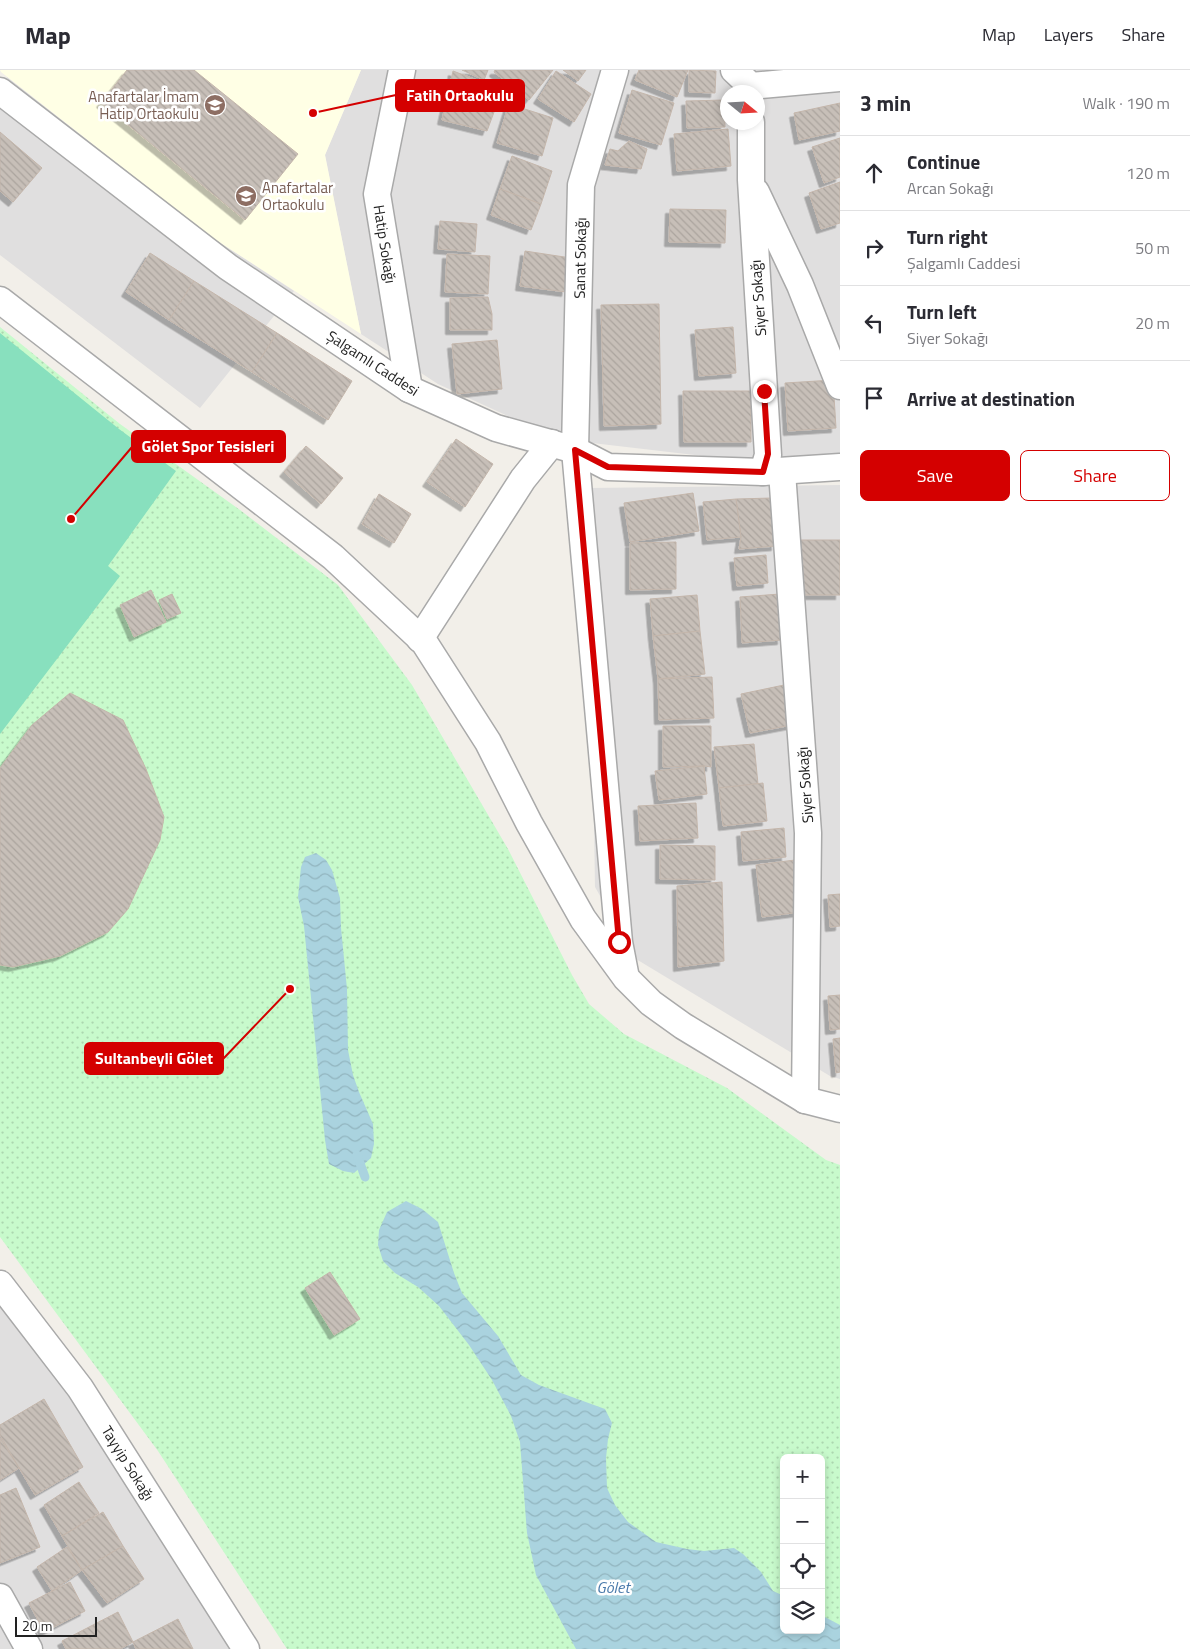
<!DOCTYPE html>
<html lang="en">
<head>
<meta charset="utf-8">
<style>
	:root { --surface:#fff; --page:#f7f7f7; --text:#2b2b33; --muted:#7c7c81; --line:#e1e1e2; --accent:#d40000 }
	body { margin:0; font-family:"Titillium Web",sans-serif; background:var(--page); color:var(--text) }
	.controls { position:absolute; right:15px; bottom:15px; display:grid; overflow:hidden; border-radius:8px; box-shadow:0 2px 8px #0003 }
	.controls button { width:45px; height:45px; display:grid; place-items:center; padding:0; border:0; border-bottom:1px solid var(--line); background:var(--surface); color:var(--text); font:25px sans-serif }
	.compass { position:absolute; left:720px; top:15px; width:45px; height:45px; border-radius:50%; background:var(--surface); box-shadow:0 2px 8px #0003; rotate:108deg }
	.scale { position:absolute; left:15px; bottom:12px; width:82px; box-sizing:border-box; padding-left:5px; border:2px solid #222; border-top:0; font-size:14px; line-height:18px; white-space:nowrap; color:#222; -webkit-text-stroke:4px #fff; paint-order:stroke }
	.stop { position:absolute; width:15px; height:15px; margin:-11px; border:4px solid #d40000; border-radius:50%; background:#fff }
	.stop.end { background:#d40000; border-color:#fff; box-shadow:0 1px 5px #0008 }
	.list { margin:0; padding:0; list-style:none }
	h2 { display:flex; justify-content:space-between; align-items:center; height:65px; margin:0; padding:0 20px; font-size:21px }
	h2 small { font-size:16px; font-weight:400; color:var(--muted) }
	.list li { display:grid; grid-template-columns:32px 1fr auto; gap:15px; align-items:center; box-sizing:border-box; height:75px; padding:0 20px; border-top:1px solid var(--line) }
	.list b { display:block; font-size:19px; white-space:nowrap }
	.list p { margin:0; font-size:16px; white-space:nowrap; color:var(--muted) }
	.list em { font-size:16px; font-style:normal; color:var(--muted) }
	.actions { display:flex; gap:10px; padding:15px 20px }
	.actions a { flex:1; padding:11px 0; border:1px solid var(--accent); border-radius:8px; text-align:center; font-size:18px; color:var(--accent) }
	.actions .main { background:var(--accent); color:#fff }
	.icon { flex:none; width:28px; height:28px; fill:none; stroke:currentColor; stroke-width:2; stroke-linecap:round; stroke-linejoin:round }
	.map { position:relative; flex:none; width:840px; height:1579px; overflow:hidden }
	header { display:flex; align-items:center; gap:30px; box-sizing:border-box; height:70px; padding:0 25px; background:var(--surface); border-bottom:1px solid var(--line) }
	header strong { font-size:24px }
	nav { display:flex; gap:28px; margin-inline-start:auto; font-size:18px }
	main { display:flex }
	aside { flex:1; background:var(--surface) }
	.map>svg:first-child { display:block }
</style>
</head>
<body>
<header>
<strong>Map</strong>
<nav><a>Map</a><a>Layers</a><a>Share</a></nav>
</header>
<main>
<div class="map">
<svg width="840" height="1579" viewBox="0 0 840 1579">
	<defs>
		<pattern id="park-dots" width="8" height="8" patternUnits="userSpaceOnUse" patternTransform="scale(1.25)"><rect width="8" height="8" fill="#c8facc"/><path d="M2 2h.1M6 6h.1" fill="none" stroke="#acd6af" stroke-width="1.8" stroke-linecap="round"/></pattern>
		<pattern id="water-waves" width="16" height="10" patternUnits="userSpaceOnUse" patternTransform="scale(1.25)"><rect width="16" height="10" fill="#aad3df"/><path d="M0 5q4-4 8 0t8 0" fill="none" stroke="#92b5bf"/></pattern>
		<pattern id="building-back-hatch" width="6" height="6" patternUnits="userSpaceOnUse" patternTransform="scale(1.25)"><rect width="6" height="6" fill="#c7bfb8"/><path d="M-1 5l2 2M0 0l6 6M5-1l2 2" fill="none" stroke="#aba49e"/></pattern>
		<filter id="shadow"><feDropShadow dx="-4.5" dy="4.5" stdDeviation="0" flood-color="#0004"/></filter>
	</defs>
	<rect width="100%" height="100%" fill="#f2efe9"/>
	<g fill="#e0dfdf" fill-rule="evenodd">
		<path d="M361,0H840V386L763,393L558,369L438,314L361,264L325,85ZM728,22H758V52H728Z"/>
		<path d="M7,7L210,166L294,221L200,338L0,185V16Z"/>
		<path d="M840,415V1009L830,1006L636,889L595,817L589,418Z"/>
		<path d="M0,1234L130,1395L258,1579H0Z"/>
	</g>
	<path fill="#ffffe5" d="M0,0H361L325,85L361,264L210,166L1,2Z"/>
	<path fill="url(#park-dots)" fill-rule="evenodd" d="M0,257L120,354L240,440L338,515L412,615L508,779L572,905L589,934L624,964L727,1018L826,1090L840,1095V1579H287L158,1381L0,1167ZM784,1388H821V1560H784Z"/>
	<path fill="#88e0be" d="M0,263L119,359L176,401L108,496L120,506L0,664Z"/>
	<g fill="url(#water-waves)">
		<path d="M316,783L326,790L332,800L340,828L341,858L347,919L348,980L353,1005L359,1022L373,1054L374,1074L371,1088L354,1103L343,1101L329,1094L325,1070L304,856L298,827L301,797L305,787Z"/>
		<path d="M406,1131L422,1139L438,1152L454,1203L462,1223L498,1266L521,1305L539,1315L605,1339L612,1353L608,1369L606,1388L607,1418L615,1435L628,1452L656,1472L687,1479L704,1481L734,1478L743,1484L761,1502L773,1521L784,1526V1560H821V1545L840,1555V1579H576L536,1505L527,1463L520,1372L511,1346L492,1310L469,1275L439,1236L418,1217L395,1203L383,1191L378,1175L379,1160L387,1142Z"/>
	</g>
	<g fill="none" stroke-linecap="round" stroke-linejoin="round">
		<path stroke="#aad3df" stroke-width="9" d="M357,1085L365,1107"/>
	</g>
	<g fill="url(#building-back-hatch)" stroke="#c4b6ab" filter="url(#shadow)">
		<path d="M127,0H194L298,84L245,150L101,33Z"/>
		<path d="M462,0H488L484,10Z"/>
		<path d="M495,0H553L529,30L494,2Z"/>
		<path d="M563,0H586L578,11Z"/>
		<path d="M639,0H688L677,27L635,10Z"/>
		<path d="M689,0L716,1L715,23L689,22Z"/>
		<path d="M453,1L493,16L497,34L487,61L442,50Z"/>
		<path d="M556,1L591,24L574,52L538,29Z"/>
		<path d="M632,20L674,33L661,75L619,63Z"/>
		<path d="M724,30L725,57L687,58L686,31Z"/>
		<path d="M840,33V61L799,70L794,43Z"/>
		<path d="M509,34L553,48L542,86L497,73Z"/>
		<path d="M728,59L731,96L677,101L674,64Z"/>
		<path d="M0,62L42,98L13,132L0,121Z"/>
		<path d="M840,68V107L824,113L812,77Z"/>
		<path d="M629,71L647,79L641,99L605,95L610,79L618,81Z"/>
		<path d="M512,86L552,101L541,134L500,119Z"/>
		<path d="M840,112V153L821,159L809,123Z"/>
		<path d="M500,119L541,134L531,160L491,145Z"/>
		<path d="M670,139L726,140L725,173L669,172Z"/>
		<path d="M440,151L477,154L475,182L438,179Z"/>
		<path d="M525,181L571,188L566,222L520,216Z"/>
		<path d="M150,183L194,211L169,250L126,222Z"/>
		<path d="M447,184L490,186L488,224L445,222Z"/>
		<path d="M194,211L277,263L252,302L169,250Z"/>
		<path d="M488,227L492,244V260H450V228Z"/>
		<path d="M659,234L661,354L604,356L601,235Z"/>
		<path d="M733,257L736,303L699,306L695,260Z"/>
		<path d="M277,263L352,311L328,350L252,302Z"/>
		<path d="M497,270L502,319L457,324L452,274Z"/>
		<path d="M833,310L836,358L788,361L785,313Z"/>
		<path d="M683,321H751V372H684Z"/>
		<path d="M456,369L493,394L465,437L427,412Z"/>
		<path d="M306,376L343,408L321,434L284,402Z"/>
		<path d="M693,423L699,461L630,472L624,433Z"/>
		<path d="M379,424L411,444L394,473L362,454Z"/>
		<path d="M772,428L776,476L739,479L741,467L736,429Z"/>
		<path d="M736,429L741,467L707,470L703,432Z"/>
		<rect x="800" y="470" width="40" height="55"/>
		<path d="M676,472V519L630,520V473Z"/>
		<path d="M766,485L768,513L737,516L734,488Z"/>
		<path d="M151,520L166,552L134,567L120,535Z"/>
		<path d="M172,524L181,543L167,549L159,530Z"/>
		<path d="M780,524L782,570L742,573L740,527Z"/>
		<path d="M697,525L700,561L653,566L650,529Z"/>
		<path d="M700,561L705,604L658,609L653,566Z"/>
		<path d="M712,607L714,648L659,650L658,609Z"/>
		<path d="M784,615L792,655L750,663L741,624Z"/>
		<path d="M70,623L123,650L146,699L164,747L160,770L128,839L108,862L60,886L13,897L0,895V698L32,655Z"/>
		<path d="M663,656H711V697L704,696L663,697Z"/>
		<path d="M754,674L758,714L719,718L714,677Z"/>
		<path d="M704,696L707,724L659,730L655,701Z"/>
		<path d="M763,713L767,751L723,756L719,718Z"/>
		<path d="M696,733L698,768L640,771L638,736Z"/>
		<path d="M784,758L786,787L743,791L741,762Z"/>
		<path d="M660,775L715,776V810L660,809Z"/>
		<path d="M795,790L801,842L762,847L756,795Z"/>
		<path d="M722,812L724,891L678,897L677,816Z"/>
		<path d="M840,824V856L830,857L828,825Z"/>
		<path d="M840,925V959L830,960L828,926Z"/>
		<path d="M840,968V1002L836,1003L833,969Z"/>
		<path d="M330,1202L360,1249L334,1265L305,1218Z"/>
		<path d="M44,1329L83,1397L35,1425L0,1365V1355Z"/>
		<path d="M0,1368L19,1398L0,1410Z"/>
		<path d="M79,1412L99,1443L62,1466L44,1435Z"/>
		<path d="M16,1418L40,1477L0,1493V1425Z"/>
		<path d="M103,1442L123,1476L82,1500L62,1466Z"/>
		<path d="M123,1476L144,1509L107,1533L82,1500Z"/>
		<path d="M67,1477L82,1500L52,1521L37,1497Z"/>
		<path d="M70,1512L85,1541L44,1562L29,1533Z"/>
		<path d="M118,1542L133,1572L120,1579H66L62,1571Z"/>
		<path d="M178,1549L193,1579H136L133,1572Z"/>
	</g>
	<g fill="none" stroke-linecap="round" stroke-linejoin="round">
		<g stroke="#a9a9a9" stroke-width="29">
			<g id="minor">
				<path d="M402,0L377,124L409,319"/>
				<path d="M615,0L581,115L575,380L619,872L625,903"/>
				<path d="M734,0L751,16L840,8"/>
				<path d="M0,21L228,197L409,319L496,358L575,380L608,397L763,402L840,397"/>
				<path d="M751,52V110L768,385L763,402"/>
				<path d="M756,122L800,215L840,316"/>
				<path d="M0,230L333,487L424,572L488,672L529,753L583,849L626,908L651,933L683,956L805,1030L840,1039"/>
				<path d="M782,402L808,763L805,1030"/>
				<path d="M420,569L523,409L552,373"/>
				<path d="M0,1214L80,1318L246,1579"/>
				<path d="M0,1527L29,1579"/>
			</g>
		</g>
		<use href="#minor" stroke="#fff" stroke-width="26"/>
	</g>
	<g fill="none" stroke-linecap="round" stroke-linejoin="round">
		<path stroke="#d40000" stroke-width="6" d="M619,872L575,380L608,397L763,402L768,384L764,321"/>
	</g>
	<defs>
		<g id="school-disc" transform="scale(1.125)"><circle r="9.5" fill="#8d6e63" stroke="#fff"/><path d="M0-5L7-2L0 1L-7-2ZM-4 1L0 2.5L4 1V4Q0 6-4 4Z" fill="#fff"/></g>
	</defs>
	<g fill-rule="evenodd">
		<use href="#school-disc" x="215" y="35"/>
		<use href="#school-disc" x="246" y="126"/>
	</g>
	<g text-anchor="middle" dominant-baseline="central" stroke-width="5" stroke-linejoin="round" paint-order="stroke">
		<g font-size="15" fill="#785e54" stroke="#fff" text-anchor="end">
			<text x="199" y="26">Anafartalar İmam<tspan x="199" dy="17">Hatip Ortaokulu</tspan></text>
			<text x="262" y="117" text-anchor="start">Anafartalar<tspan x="262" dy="17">Ortaokulu</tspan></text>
		</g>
		<g font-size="15" fill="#222" stroke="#fff">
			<text transform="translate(385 174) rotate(81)">Hatip Sokağı</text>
			<text transform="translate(580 188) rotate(-89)">Sanat Sokağı</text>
			<text transform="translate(758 228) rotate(-94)">Siyer Sokağı</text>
			<text transform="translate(373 293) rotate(33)">Şalgamlı Caddesi</text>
			<text transform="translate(805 715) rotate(-94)">Siyer Sokağı</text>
			<text transform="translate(128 1393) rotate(58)">Tayyip Sokağı</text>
		</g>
		<g font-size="16" font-style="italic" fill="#4a7aab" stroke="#fff">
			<text x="613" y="1517">Gölet</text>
		</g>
	</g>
	<path fill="none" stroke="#d40000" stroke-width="2" d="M313 43L396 25M71 449L132 377M290 919L223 989"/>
	<g fill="#d40000" stroke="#fff" stroke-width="2">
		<circle cx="313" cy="43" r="5"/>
		<circle cx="71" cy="449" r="5"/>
		<circle cx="290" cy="919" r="5"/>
	</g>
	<g fill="#d40000" stroke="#d40000" stroke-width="2">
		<rect x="396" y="10" width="128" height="31" rx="5"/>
		<rect x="132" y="361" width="153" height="31" rx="5"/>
		<rect x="85" y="973" width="138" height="31" rx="5"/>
	</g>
	<g font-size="16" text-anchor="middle" font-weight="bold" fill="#fff">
		<text x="460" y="31">Fatih Ortaokulu</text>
		<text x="208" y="382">Gölet Spor Tesisleri</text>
		<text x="154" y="994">Sultanbeyli Gölet</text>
	</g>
</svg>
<div class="controls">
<button>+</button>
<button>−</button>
<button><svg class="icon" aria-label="locate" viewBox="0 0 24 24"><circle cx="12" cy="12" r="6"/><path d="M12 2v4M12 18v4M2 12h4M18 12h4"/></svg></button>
<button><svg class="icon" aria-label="layers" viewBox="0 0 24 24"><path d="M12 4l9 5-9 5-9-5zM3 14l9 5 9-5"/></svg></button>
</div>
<svg class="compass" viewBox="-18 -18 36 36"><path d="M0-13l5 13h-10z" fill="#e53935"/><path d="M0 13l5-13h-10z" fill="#7c7c81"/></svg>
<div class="scale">20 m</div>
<div class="stop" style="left:619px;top:872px"></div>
<div class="stop end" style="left:764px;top:321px"></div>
</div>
<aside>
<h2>3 min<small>Walk · 190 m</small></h2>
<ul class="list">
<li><svg class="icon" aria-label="ahead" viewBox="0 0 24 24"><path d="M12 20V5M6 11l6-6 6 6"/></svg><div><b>Continue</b><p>Arcan Sokağı</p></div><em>120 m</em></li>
<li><svg class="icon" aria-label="right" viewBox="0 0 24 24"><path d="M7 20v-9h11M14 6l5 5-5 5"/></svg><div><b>Turn right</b><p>Şalgamlı Caddesi</p></div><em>50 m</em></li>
<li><svg class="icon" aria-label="left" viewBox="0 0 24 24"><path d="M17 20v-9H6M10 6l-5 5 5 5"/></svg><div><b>Turn left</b><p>Siyer Sokağı</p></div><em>20 m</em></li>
<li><svg class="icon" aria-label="arrive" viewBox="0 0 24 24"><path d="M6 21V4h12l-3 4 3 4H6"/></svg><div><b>Arrive at destination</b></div></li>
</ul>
<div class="actions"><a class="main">Save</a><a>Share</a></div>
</aside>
</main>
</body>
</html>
